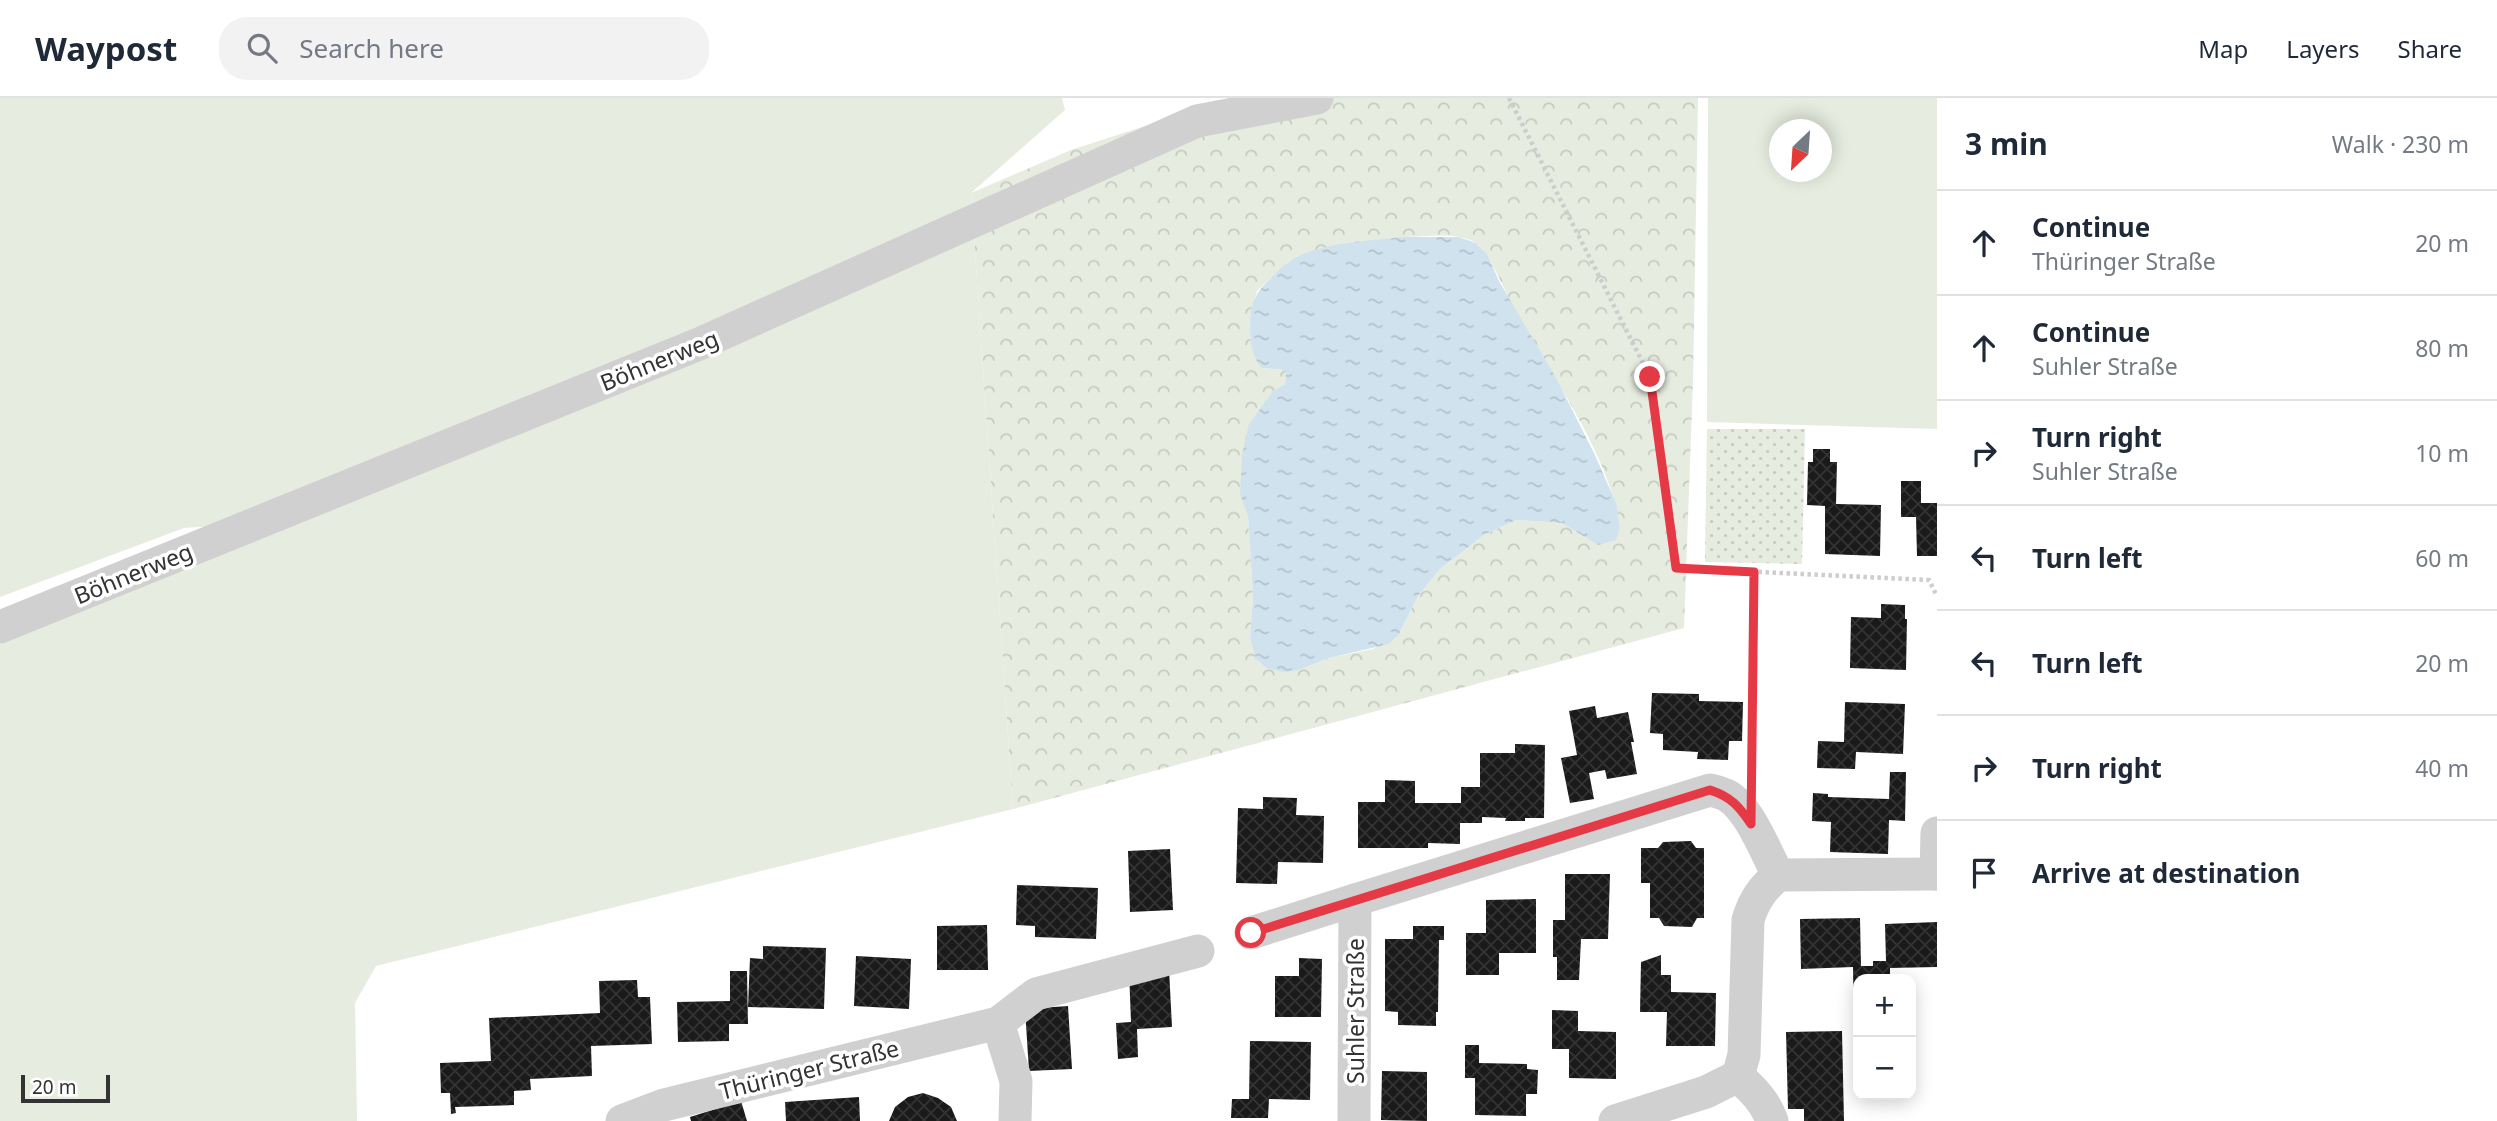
<!DOCTYPE html>
<html lang="en">
<head>
<meta charset="utf-8">
<style>
	:root { --surface:#fff; --page:#f2f2f3; --text:#1f2937; --muted:#747a83; --line:#e0e1e3 }
	body { margin:0; font-family:"Noto Sans",sans-serif; background:var(--page); color:var(--text) }
	.controls { position:absolute; right:21px; bottom:21px; display:grid; overflow:hidden; border-radius:14px; box-shadow:0 4px 18px #0003 }
	.controls button { width:63px; height:63px; display:grid; place-items:center; padding:0; border:0; border-bottom:2px solid var(--line); background:var(--surface); color:var(--text); font:35px sans-serif }
	.compass { position:absolute; left:1769px; top:21px; width:63px; height:63px; border-radius:50%; background:var(--surface); box-shadow:0 4px 18px #0003; rotate:205deg }
	.scale { position:absolute; left:21px; bottom:18px; width:89px; box-sizing:border-box; padding-left:7px; border:4px solid #333; border-top:0; font-size:19px; line-height:24px; white-space:nowrap; color:#333; -webkit-text-stroke:5px #fff; paint-order:stroke }
	.stop { position:absolute; width:21px; height:21px; margin:-16px; border:5px solid #e63946; border-radius:50%; background:#fff }
	.stop.end { background:#e63946; border-color:#fff; box-shadow:0 2px 7px #0008 }
	.list { margin:0; padding:0; list-style:none }
	h2 { display:flex; justify-content:space-between; align-items:center; height:91px; margin:0; padding:0 28px; font-size:30px }
	h2 small { font-size:23px; font-weight:400; color:var(--muted) }
	.list li { display:grid; grid-template-columns:46px 1fr auto; gap:21px; align-items:center; box-sizing:border-box; height:105px; padding:0 28px; border-top:2px solid var(--line) }
	.list b { display:block; font-size:26px; white-space:nowrap }
	.list p { margin:0; font-size:23px; white-space:nowrap; color:var(--muted) }
	.list em { font-size:23px; font-style:normal; color:var(--muted) }
	.icon { flex:none; width:38px; height:38px; fill:none; stroke:currentColor; stroke-width:2; stroke-linecap:round; stroke-linejoin:round }
	.map { position:relative; flex:none; width:1937px; height:1023px; overflow:hidden }
	header { display:flex; align-items:center; gap:42px; box-sizing:border-box; height:98px; padding:0 35px; background:var(--surface); border-bottom:2px solid var(--line) }
	header strong { font-size:33px }
	nav { display:flex; gap:38px; margin-inline-start:auto; font-size:24px }
	.search { width:490px; height:63px; background:var(--page); display:flex; align-items:center; gap:18px; box-sizing:border-box; padding:0 24px; border-radius:28px; color:var(--muted); font-size:26px }
	main { display:flex }
	aside { flex:1; background:var(--surface) }
	.map>svg:first-child { display:block }
</style>
</head>
<body>
<header>
<strong>Waypost</strong>
<div class="search"><svg class="icon" aria-label="search" viewBox="0 0 24 24"><circle cx="10" cy="10" r="6"/><path d="M15 15l6 6"/></svg>Search here</div>
<nav><a>Map</a><a>Layers</a><a>Share</a></nav>
</header>
<main>
<div class="map">
<svg width="1937" height="1023" viewBox="0 0 1937 1023">
	<defs>
		<pattern id="forest-crowns" width="20" height="18" patternUnits="userSpaceOnUse" patternTransform="scale(1.75)"><rect width="20" height="18" fill="#e6ecdf"/><path d="M2 6a3 3 0 1 1 6 0M12 15a3 3 0 1 1 6 0" fill="none" stroke="#c6cbc0"/></pattern>
		<pattern id="park-dots" width="8" height="8" patternUnits="userSpaceOnUse" patternTransform="scale(1.75)"><rect width="8" height="8" fill="#e6ecdf"/><path d="M2 2h.1M6 6h.1" fill="none" stroke="#c6cbc0" stroke-width="1.8" stroke-linecap="round"/></pattern>
		<pattern id="water-ripples" width="26" height="14" patternUnits="userSpaceOnUse" patternTransform="scale(1.75)"><rect width="26" height="14" fill="#cfe2ee"/><path d="M2 4q2-2 4 0t4 0M15 11q2-2 4 0t4 0" fill="none" stroke="#b2c2cd"/></pattern>
		<pattern id="building-cross-hatch" width="8" height="8" patternUnits="userSpaceOnUse" patternTransform="scale(1.75)"><rect width="8" height="8" fill="#1a1a1a"/><path d="M0 0l8 8M0 8l8-8" fill="none" stroke="#333"/></pattern>
	</defs>
	<rect width="100%" height="100%" fill="#fff"/>
	<g fill="#e6ecdf" fill-rule="evenodd">
		<path d="M0,0H1062L1065,12L971,95L1013,711L376,868L355,905L357,1023H0V544L297,422L184,430L0,499Z"/>
		<path d="M1708,0H1937V331L1707,324ZM1780,32H1822V74H1780Z"/>
	</g>
	<path fill="url(#forest-crowns)" fill-rule="evenodd" d="M1231,0H1698L1693,282L1684,530L1013,711L971,95L1071,52ZM1403,139C1424,139 1457,133 1476,145C1490,155 1507,198 1516,214C1551,278 1609,355 1620,429L1598,447L1562,425L1516,422L1484,437L1440,471L1418,498L1399,536L1373,551L1329,560L1299,572L1266,570L1256,561L1250,541L1253,498L1248,418L1273,293L1285,286L1286,272L1262,270L1250,240V218L1257,193L1288,164L1309,155L1343,146Z"/>
	<path fill="url(#park-dots)" d="M1707,331H1805L1802,466L1705,464Z"/>
	<path fill="url(#water-ripples)" d="M1403,139H1459L1476,145L1487,156L1499,183L1556,280L1595,357L1616,405L1620,429L1616,442L1598,447L1562,425L1516,422L1484,437L1440,471L1418,498L1399,536L1389,546L1329,560L1299,572L1283,574L1266,570L1256,561L1250,541L1253,498L1248,418L1240,396L1242,357L1249,326L1273,293L1285,286L1286,272L1262,270C1250,257 1250,239 1250,223C1250,205 1257,193 1270,181C1275,176 1280,170 1286,166C1314,144 1369,143 1403,139Z"/>
	<g fill="url(#building-cross-hatch)">
		<path d="M1813,351H1830V364H1837L1836,406L1881,407L1880,458L1825,456V408L1807,407L1808,364H1813Z"/>
		<path d="M1901,383H1921V405H1937V458H1917L1916,419H1901Z"/>
		<path d="M1881,506L1905,507V521H1907L1906,572L1850,570L1851,519L1881,520Z"/>
		<path d="M1652,595L1699,596V603L1743,604L1742,643H1729L1728,662L1697,661L1698,654L1663,652V636L1650,635Z"/>
		<path d="M1845,604L1905,606L1903,656L1856,654L1855,671L1817,670L1818,643L1844,644Z"/>
		<path d="M1595,608L1597,620L1628,614L1634,644H1631L1637,676L1607,681L1605,672L1589,675L1594,701L1570,705L1561,660L1577,657L1569,613Z"/>
		<path d="M1515,646L1545,647L1544,720H1525V723H1505L1506,720L1482,719V725H1460V746L1428,745V750H1358V704H1385V682L1415,683V705H1461V689H1480V655H1515Z"/>
		<path d="M1890,674H1906L1905,723L1889,722L1888,756L1830,754L1831,724L1812,723L1813,695L1828,696V699L1889,701Z"/>
		<path d="M1263,699L1297,700L1296,717L1324,718L1323,765L1278,764L1277,786L1236,785L1238,710L1263,711Z"/>
		<path d="M1691,743L1696,750H1704V820H1697L1692,829L1664,828L1659,820H1650V785H1641V750H1658L1663,744Z"/>
		<path d="M1170,751L1173,812L1130,814L1128,753Z"/>
		<path d="M1565,776H1610L1608,841H1581L1579,882H1557V859H1553V822H1565Z"/>
		<path d="M1017,787L1098,790L1096,841L1035,839V828L1016,827Z"/>
		<path d="M1536,801V855H1499V877H1466V835H1486V802Z"/>
		<path d="M1860,820L1861,868H1873V863H1886L1885,826L1937,824V869L1890,870V881H1858V937H1854L1853,869L1801,871L1800,821Z"/>
		<path d="M987,827L988,872H937V828Z"/>
		<path d="M1413,828H1444V842H1439L1438,914H1436V928L1398,927V914L1385,913V841H1413Z"/>
		<path d="M763,848L826,850L824,911L748,909L750,860L763,861Z"/>
		<path d="M1661,857V877H1671V894L1716,895L1715,948H1666L1667,914H1640L1641,864Z"/>
		<path d="M856,858L911,861L909,911L854,908Z"/>
		<path d="M1299,860L1322,861L1321,919H1275V878H1299Z"/>
		<path d="M1169,871L1172,929L1137,931L1138,959L1118,961L1116,925L1131,924L1129,873Z"/>
		<path d="M730,873H747L748,926H729V943L678,944L677,904L730,903Z"/>
		<path d="M637,882L638,899H650L652,946L591,948L592,978L530,981L531,992L514,993V1007L455,1009L456,1015L451,1016L450,995H441L440,965L491,963L489,920L600,915L599,883Z"/>
		<path d="M1068,908L1072,971L1029,973L1025,911Z"/>
		<path d="M1552,912L1578,913V933L1616,934V981L1569,980V951H1552Z"/>
		<path d="M1842,933L1844,1023H1804V1011H1788L1786,934Z"/>
		<path d="M1250,943L1311,944L1310,1002L1269,1001L1268,1020H1231L1232,1001H1249Z"/>
		<path d="M1465,947H1479V965L1527,966V971L1538,972L1537,996H1526V1018L1475,1017V980H1465Z"/>
		<path d="M1382,973L1427,974V1023L1381,1022Z"/>
		<path d="M923,995L938,1000L951,1009L957,1023H889L895,1009L908,999Z"/>
		<path d="M859,999L860,1023H786L785,1004Z"/>
		<path d="M741,1003L747,1023H691L690,1019Z"/>
	</g>
	<g fill="none" stroke-linecap="round" stroke-linejoin="round">
		<g stroke="#cdcdcd" stroke-width="4.5" stroke-dasharray="3.5 3.5" stroke-linecap="butt">
			<path d="M1509,0L1650,279L1676,470L1929,482L1937,498"/>
			<path d="M1752,676L1754,474"/>
		</g>
		<g stroke="#d0d0d0" stroke-width="33">
			<path d="M0,529L699,246L1197,23L1317,0"/>
			<path d="M1936,776L1937,735"/>
			<path d="M1778,777L1937,776"/>
			<path d="M1251,835L1355,802"/>
			<path d="M998,925L1016,983L1015,1023"/>
			<path d="M622,1023L664,1007L998,925L1036,896L1198,853"/>
			<path d="M1354,1023L1355,802L1710,692C1715,693 1721,695 1726,697C1749,709 1766,755 1778,777C1762,791 1754,802 1748,822L1744,957L1738,978C1753,992 1765,1003 1772,1023"/>
			<path d="M1615,1023L1706,994L1738,978"/>
		</g>
	</g>
	<g fill="none" stroke-linecap="round" stroke-linejoin="round">
		<path stroke="#e63946" stroke-width="9" d="M1251,835L1710,692C1731,699 1739,708 1751,726L1754,474L1676,470L1650,279"/>
	</g>
	<g text-anchor="middle" dominant-baseline="central" stroke-width="7" stroke-linejoin="round" paint-order="stroke">
		<g font-size="23" fill="#333" stroke="#fff">
			<text transform="translate(659 262) rotate(-22)">Böhnerweg</text>
			<text transform="translate(133 475) rotate(-22)">Böhnerweg</text>
			<text transform="translate(1355 913) rotate(-90)">Suhler Straße</text>
			<text transform="translate(809 971) rotate(-14)">Thüringer Straße</text>
		</g>
	</g>
</svg>
<div class="controls">
<button>+</button>
<button>−</button>
</div>
<svg class="compass" viewBox="-18 -18 36 36"><path d="M0-13l5 13h-10z" fill="#e53935"/><path d="M0 13l5-13h-10z" fill="#747a83"/></svg>
<div class="scale">20 m</div>
<div class="stop" style="left:1251px;top:835px"></div>
<div class="stop end" style="left:1650px;top:279px"></div>
</div>
<aside>
<h2>3 min<small>Walk · 230 m</small></h2>
<ul class="list">
<li><svg class="icon" aria-label="ahead" viewBox="0 0 24 24"><path d="M12 20V5M6 11l6-6 6 6"/></svg><div><b>Continue</b><p>Thüringer Straße</p></div><em>20 m</em></li>
<li><svg class="icon" aria-label="ahead" viewBox="0 0 24 24"><path d="M12 20V5M6 11l6-6 6 6"/></svg><div><b>Continue</b><p>Suhler Straße</p></div><em>80 m</em></li>
<li><svg class="icon" aria-label="right" viewBox="0 0 24 24"><path d="M7 20v-9h11M14 6l5 5-5 5"/></svg><div><b>Turn right</b><p>Suhler Straße</p></div><em>10 m</em></li>
<li><svg class="icon" aria-label="left" viewBox="0 0 24 24"><path d="M17 20v-9H6M10 6l-5 5 5 5"/></svg><div><b>Turn left</b></div><em>60 m</em></li>
<li><svg class="icon" aria-label="left" viewBox="0 0 24 24"><path d="M17 20v-9H6M10 6l-5 5 5 5"/></svg><div><b>Turn left</b></div><em>20 m</em></li>
<li><svg class="icon" aria-label="right" viewBox="0 0 24 24"><path d="M7 20v-9h11M14 6l5 5-5 5"/></svg><div><b>Turn right</b></div><em>40 m</em></li>
<li><svg class="icon" aria-label="arrive" viewBox="0 0 24 24"><path d="M6 21V4h12l-3 4 3 4H6"/></svg><div><b>Arrive at destination</b></div></li>
</ul>
</aside>
</main>
</body>
</html>
